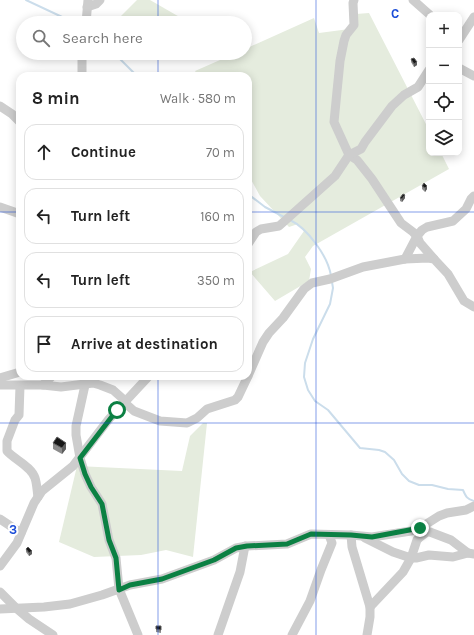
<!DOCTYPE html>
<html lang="en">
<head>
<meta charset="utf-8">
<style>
	:root { --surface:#fff; --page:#f6f6f6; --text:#222; --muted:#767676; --line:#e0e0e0 }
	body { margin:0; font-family:Karla,sans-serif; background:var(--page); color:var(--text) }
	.controls { position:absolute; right:12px; top:12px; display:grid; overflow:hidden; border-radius:8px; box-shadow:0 2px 10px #0003 }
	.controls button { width:36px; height:36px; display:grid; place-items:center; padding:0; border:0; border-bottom:1px solid var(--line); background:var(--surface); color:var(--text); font:20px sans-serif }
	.stop { position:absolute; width:12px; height:12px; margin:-9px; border:3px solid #0b8043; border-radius:50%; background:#fff }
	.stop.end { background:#0b8043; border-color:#fff; box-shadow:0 1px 4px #0008 }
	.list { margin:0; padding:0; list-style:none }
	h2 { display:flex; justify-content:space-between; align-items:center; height:52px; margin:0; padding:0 16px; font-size:17px }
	h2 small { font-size:13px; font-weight:400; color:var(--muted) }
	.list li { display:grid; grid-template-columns:26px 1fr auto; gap:12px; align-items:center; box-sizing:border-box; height:56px; margin:0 8px 8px; padding:0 8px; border:1px solid var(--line); border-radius:12px }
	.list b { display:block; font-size:15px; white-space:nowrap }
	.list em { font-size:13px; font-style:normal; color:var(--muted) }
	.icon { flex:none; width:22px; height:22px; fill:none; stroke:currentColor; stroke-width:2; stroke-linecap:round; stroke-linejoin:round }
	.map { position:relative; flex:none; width:474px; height:635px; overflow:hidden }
	.search { position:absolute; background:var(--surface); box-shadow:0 2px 10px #0003; left:16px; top:16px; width:236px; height:44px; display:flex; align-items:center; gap:10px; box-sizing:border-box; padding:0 14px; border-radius:22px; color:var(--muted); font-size:15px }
	.panel { position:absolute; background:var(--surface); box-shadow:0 2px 10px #0003; left:16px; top:72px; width:236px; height:308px; border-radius:12px }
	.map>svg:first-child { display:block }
</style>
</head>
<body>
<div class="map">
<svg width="474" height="635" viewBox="0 0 474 635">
	<rect width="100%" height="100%" fill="#fff"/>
	<g fill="#e5ecde">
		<path d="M137,0H150L183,19L180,23H114Z"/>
		<path d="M369,13L429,130V153H441L449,169L313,246L305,257L311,269L309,281L275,301L250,272L288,254L304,231L298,224L289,227L260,196L248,174V76H198L195,71L236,53H245V49L314,18L319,33L357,28L356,14Z"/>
		<path d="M203,423H207L193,557L166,550L141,555L94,557L59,542L77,466L182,471L190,436Z"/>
	</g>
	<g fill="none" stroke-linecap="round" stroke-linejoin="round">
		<g stroke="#cbddeb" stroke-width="2">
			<path d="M26,0L75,23"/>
			<path d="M114,53L137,76"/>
			<path d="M248,194L265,207L284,217"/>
			<path d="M290,220C307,228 328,256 331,276"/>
			<path d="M332,282L333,288L330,304L313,339L305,363L304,377L308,390L315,401L328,410L360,448L379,450L385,452L394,460L402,474L409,481L419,485H432L448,489L463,490C466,497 467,499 474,501"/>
		</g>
		<g stroke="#cdcdcd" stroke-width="9">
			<path d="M354,0L353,3L354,25L346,35L344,41L340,61L334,122L349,155L357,160L372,179L401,223L413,232L417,236L420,243L434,259"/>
			<path d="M413,0L430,15"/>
			<path d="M87,7L96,4L100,0"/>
			<path d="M86,23L88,0"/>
			<path d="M459,40L474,17"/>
			<path d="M459,68L474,76"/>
			<path d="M82,76V53"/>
			<path d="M0,106L12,114L20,122"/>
			<path d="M0,207L20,214"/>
			<path d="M248,244L256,232L261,229L279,226L335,176L349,155L361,149L365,142L392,106L404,95L418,87L429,70"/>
			<path d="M405,259L417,236L422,230L427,227L453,221L466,209L471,199L474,196"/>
			<path d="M87,376L76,426V435L80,458L85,474L91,487L102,504L109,540L116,558L119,589L138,635"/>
			<path d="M248,376L263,342L269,333L283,318L304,289L312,283L330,279L363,267L405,259L428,258L434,259L448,274L464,301L474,307"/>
			<path d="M0,378L20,372"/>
			<path d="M0,385H43L61,387L93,383L100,385L113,390L122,398L125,403L134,411L160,421L187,423L197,418L207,409L235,400L238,397L248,376"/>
			<path d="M43,385L52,376"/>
			<path d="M20,386L19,415L15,420L7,441V451C15,460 31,466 35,478C37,484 37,491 38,497"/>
			<path d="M0,519L21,533"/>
			<path d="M422,529L451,540L468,553"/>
			<path d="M351,535L352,547L370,607V617L367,635"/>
			<path d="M365,538L393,552L411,558H416L429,555L453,557L468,553L474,554"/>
			<path d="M0,566L17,543L34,503L42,491L73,466L109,419L149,376"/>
			<path d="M0,592L15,607L29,619L53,635"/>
			<path d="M370,607L403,572L411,558L417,540L419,538L427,532"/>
			<path d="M0,609L44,607L70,604L102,595L130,585L162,579L214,560L236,548L247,546L287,544L311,534L351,535L372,537L411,531L420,528L439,516L447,513L466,510L474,506"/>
			<path d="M218,635L240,572L245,546"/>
			<path d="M292,635L310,601L321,570L332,543L329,535"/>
		</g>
	</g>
	<g fill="#8b8b8b">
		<path d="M411,59L417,65L414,67L411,62Z"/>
		<path d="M422,186L427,189L425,192L422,189Z"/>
		<path d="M400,198H405L402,202L400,201Z"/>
		<path d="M53,443L66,449L62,454L53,449Z"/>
		<path d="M26,549L32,554L29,556L26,552Z"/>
		<path d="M156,629H161V633L156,632Z"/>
	</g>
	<g fill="#5d5d5d">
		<path d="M417,62V65L414,67V64Z"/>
		<path d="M427,186V189L425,192V188Z"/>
		<path d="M405,195V198L402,202V199Z"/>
		<path d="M66,443V449L62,454V448Z"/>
		<path d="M32,551V554L29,556V553Z"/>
	</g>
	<g fill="#171717" stroke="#5d5d5d">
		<path d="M414,58L417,62L414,64L411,59Z"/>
		<path d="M424,183L427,186L425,188L422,186Z"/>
		<path d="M403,194L405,195L402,199L400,198Z"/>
		<path d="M57,437L66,443L62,448L53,443Z"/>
		<path d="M28,547L32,551L29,553L26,549Z"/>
		<path d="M156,626H161V630L156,629Z"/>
	</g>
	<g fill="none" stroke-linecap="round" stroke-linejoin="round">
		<path stroke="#0b8043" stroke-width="5" d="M117,410L80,458L85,474L91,487L102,504L109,540L116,558L119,590L130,585L162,579L214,560L236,548L247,546L287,544L311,534L351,535L372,537L420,528"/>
	</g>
	<path fill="none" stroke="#1d4ed8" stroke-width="1" stroke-opacity="0.55" d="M158,0V23M316,0V635M158,53V76M0,212H20M248,212H474M158,376V635M0,423H474"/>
	<g font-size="13" text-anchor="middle" font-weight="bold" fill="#1d4ed8" stroke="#fff" stroke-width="4" stroke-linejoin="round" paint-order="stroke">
		<text x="395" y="18">C</text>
		<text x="13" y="534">3</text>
	</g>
</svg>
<div class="controls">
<button>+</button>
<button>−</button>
<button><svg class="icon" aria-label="locate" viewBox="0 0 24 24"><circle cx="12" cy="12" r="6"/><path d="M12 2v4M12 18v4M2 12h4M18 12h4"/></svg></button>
<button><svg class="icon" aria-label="layers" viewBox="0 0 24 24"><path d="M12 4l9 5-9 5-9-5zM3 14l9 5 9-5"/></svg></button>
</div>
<div class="stop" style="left:117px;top:410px"></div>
<div class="stop end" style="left:420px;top:528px"></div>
<div class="search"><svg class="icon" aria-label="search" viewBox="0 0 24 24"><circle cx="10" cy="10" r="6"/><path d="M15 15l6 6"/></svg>Search here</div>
<section class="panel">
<h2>8 min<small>Walk · 580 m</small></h2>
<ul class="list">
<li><svg class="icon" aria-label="ahead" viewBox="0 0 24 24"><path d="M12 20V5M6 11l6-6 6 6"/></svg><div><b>Continue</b></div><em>70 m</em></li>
<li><svg class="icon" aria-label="left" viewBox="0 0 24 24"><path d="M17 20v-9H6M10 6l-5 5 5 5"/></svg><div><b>Turn left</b></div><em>160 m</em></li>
<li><svg class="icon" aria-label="left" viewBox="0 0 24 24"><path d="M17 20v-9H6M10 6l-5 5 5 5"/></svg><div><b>Turn left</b></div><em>350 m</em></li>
<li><svg class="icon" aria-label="arrive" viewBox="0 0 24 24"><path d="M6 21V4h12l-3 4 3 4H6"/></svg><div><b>Arrive at destination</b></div></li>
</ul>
</section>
</div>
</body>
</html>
